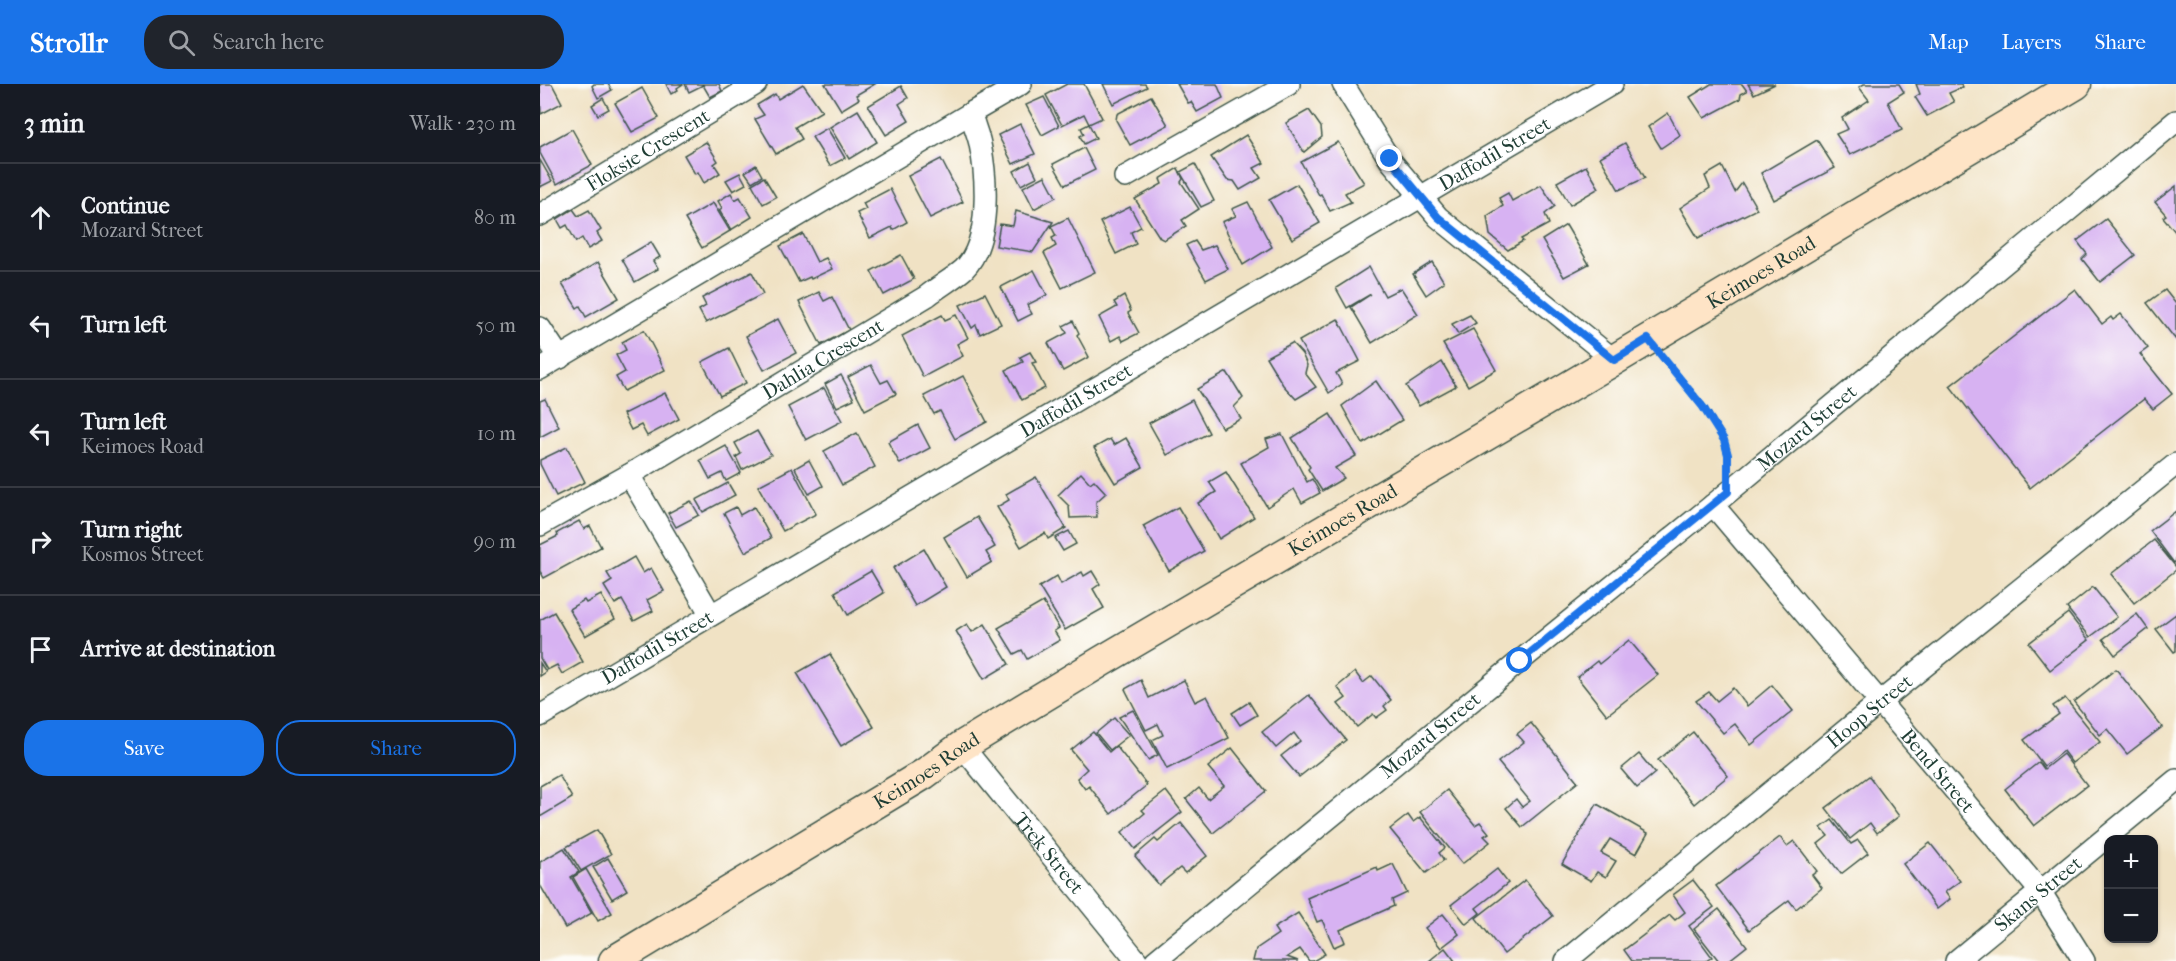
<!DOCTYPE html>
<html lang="en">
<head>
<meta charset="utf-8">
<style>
	:root { --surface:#171b24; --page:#20242c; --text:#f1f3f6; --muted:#9ea1a6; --line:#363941; --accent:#1a73e8 }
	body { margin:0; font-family:"IM FELL French Canon",serif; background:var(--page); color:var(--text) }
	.controls { position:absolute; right:18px; bottom:18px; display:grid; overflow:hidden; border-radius:12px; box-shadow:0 2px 4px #0004 }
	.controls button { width:54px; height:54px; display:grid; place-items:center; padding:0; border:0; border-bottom:2px solid var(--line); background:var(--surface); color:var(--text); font:30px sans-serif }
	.stop { position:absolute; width:18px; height:18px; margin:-14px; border:4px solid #1a73e8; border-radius:50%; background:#fff }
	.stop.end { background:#1a73e8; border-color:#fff; box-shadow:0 2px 6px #0008 }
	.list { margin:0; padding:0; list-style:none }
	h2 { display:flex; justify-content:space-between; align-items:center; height:78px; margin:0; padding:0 24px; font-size:26px }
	h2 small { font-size:20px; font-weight:400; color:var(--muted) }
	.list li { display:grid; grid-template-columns:39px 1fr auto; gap:18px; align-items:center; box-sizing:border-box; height:108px; padding:0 24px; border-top:2px solid var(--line) }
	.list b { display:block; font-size:22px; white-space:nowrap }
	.list p { margin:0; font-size:20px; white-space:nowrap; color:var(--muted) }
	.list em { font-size:20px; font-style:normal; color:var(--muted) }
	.actions { display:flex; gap:12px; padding:18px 24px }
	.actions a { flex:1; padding:14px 0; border:2px solid var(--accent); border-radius:24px; text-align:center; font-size:21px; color:var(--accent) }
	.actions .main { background:var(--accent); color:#fff }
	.icon { flex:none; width:33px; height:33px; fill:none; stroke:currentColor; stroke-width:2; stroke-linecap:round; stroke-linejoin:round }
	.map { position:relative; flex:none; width:1636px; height:877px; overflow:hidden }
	header { display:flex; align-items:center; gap:36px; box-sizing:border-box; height:84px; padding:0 30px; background:var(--accent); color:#fff }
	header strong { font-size:28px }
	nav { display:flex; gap:33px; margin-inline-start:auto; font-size:21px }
	.search { width:420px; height:54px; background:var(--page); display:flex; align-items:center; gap:15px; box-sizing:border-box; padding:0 21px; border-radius:24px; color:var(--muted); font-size:22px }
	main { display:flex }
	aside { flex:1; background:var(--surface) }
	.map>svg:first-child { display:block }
</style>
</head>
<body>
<header>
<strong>Strollr</strong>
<div class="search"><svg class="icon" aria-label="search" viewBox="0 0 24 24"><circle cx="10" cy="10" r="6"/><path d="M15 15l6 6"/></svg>Search here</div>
<nav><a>Map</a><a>Layers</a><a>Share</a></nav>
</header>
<main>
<aside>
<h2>3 min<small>Walk · 230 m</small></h2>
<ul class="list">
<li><svg class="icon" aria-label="ahead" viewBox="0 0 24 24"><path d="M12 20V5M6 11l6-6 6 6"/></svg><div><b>Continue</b><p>Mozard Street</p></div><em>80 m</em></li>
<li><svg class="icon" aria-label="left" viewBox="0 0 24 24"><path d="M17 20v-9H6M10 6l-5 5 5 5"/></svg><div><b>Turn left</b></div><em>50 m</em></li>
<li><svg class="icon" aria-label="left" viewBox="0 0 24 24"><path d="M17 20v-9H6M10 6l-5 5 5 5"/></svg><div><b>Turn left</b><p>Keimoes Road</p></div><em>10 m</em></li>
<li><svg class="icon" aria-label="right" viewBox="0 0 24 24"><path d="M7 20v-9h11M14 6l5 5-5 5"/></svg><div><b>Turn right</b><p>Kosmos Street</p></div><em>90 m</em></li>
<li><svg class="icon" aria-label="arrive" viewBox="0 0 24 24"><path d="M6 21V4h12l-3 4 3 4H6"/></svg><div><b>Arrive at destination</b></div></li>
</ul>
<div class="actions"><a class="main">Save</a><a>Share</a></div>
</aside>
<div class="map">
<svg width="1636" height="877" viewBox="0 0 1636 877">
	<rect width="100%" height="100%" fill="#fdfcf7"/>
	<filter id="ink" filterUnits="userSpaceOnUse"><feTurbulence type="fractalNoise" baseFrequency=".0167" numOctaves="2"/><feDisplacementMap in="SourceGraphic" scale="12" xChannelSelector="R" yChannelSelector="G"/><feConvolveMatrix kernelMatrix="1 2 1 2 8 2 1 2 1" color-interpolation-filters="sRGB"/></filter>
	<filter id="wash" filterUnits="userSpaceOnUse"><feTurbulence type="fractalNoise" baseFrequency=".008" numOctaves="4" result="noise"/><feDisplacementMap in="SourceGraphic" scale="24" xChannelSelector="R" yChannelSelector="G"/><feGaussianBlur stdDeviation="1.35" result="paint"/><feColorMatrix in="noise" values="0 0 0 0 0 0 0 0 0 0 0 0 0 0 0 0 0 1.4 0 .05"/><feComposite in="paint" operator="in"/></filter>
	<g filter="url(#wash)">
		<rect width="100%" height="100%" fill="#f0e2c4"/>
		<g id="blocks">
			<g fill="#d7b2f2">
				<path d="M0,0H12L22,19L1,30Z"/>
				<path d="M54,0H68L72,6L58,14L52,2Z"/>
				<path d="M126,0H143L137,4L138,6L131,10Z"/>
				<path d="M145,0H179L182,7L170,13L163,1L149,8Z"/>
				<path d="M263,0L282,27L255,43L262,55L236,70L215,35L224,31L217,21L235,10L238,15Z"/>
				<path d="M285,0H335L316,11L319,15L301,26Z"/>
				<path d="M527,0H544L562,34L549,40L544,30L522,41L506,11Z"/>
				<path d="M563,0H605L607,3L573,20Z"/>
				<path d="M637,0H677L683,14L657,28L651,18L648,19Z"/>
				<path d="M1171,0H1202L1207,7L1201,10L1200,15L1164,34L1150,13Z"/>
				<path d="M1208,0H1235L1214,10Z"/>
				<path d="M1324,0H1359L1364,8L1348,18L1362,46L1310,71L1296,50L1308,45L1302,34L1329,16L1319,3Z"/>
				<path d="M1376,0H1421L1423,3L1409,9L1414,18L1387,32L1375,13L1380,10Z"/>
				<path d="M361,2L368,14L359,20L369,37L346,51L328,22Z"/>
				<path d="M102,4L119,34L92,48L75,19Z"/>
				<path d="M611,12L628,41L590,61L576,36L577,30Z"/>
				<path d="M504,13L519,42L502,51L486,21Z"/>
				<path d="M63,14L69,25L58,31L52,21Z"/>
				<path d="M318,26L337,58L309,75L290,43Z"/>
				<path d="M769,26L781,43L782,53L764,68L746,39Z"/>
				<path d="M1128,29L1140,51L1121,64L1108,43Z"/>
				<path d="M480,40L495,70L473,80L458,51Z"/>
				<path d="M549,40L556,54L544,60L540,52L544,50L541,44Z"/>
				<path d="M287,44L305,74L290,82L272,53Z"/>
				<path d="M32,45L52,81L17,100L0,69V63Z"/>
				<path d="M706,51L724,79L714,84L721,94L700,106L694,97L687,96L671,73Z"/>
				<path d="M1277,56L1295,84L1234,116L1221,89Z"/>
				<path d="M166,58L178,77L174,80L180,89L164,99L158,88L155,90L144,71Z"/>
				<path d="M798,58L824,99L805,109L811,118L790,127L781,110L779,111L761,78Z"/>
				<path d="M1085,59L1105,94L1079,106L1060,73Z"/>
				<path d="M544,64L555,86L525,101L513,80Z"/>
				<path d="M401,75L423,118L390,134L368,92Z"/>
				<path d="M0,76L12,97L0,103Z"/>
				<path d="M490,78L497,93L481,101L474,87Z"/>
				<path d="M655,80L674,117L661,123L640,88Z"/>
				<path d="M216,81L222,92L212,98L205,88Z"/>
				<path d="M1046,82L1059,104L1030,121L1017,98Z"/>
				<path d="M1182,82L1195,108L1202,99L1217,125L1158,154L1140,124L1170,104L1165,92Z"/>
				<path d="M638,84L643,95L641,98L659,125L642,136L646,142L624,156L620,154L595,115L622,100L620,95Z"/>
				<path d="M200,89L206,100L193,107L186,96Z"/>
				<path d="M505,92L516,113L494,125L483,103Z"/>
				<path d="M224,93L236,113L223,120L212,100Z"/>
				<path d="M757,100L780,139L752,155L729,116Z"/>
				<path d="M1001,101L1015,122L1005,130L1009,140L981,155L983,157L968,166L950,151L947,132L963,122L959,114L968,109L972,117Z"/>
				<path d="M1636,102V149L1623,133L1626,131L1615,118Z"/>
				<path d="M350,105L367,138L353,146L352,143L330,154L317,129L326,125L323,119Z"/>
				<path d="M191,109L195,116L200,113L212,133L191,146L179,126L182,124L178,117Z"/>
				<path d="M708,118L732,163L703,181L682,138L696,132L692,125Z"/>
				<path d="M173,119L190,147L162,164L145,135Z"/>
				<path d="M590,123L601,143L591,148L596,160L576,170L560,138Z"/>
				<path d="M33,125L38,132L49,126L61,146L57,149L62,157L48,165L42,154L36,158L27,141L22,144L17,135Z"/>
				<path d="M476,127L513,138L493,168L456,162L460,140L473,142Z"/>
				<path d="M528,134L555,188L522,204L504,169L516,162L512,154L516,152L511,142Z"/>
				<path d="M1566,135L1595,171L1560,198L1542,175L1547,170L1537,157Z"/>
				<path d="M1026,141L1049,180L1024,193L1002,156Z"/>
				<path d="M263,150L277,178L286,174L292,185L271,195L270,193L259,198L240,162Z"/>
				<path d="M655,157L661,166L675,161L688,185L666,196L646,161Z"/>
				<path d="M111,158L120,173L113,177L118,185L95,198L82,175Z"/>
				<path d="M361,171L374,195L344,211L331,187Z"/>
				<path d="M58,178L79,214L46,233L40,222L37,224L22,200Z"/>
				<path d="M892,178L904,198L886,211L873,190Z"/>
				<path d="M829,183L845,212L861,204L878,230L832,259L811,223L831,210L807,224L796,204Z"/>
				<path d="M494,186L507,211L487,221L492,230L478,237L461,203Z"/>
				<path d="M212,188L223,210L166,239L159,226L166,222L162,214Z"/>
				<path d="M1535,205L1562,240L1571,233L1573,236L1581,230L1608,264L1600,270L1632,310L1613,325L1604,315L1490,404L1410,302Z"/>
				<path d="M1625,206L1636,220V256L1607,219Z"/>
				<path d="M279,208L284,217L292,213L309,246L281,261L259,218Z"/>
				<path d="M445,209L461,240L440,250L436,241L432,244L420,221Z"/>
				<path d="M584,212L591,227L588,229L599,249L583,257L580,252L571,257L559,233L577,223L574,218Z"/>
				<path d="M402,231L405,236L416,231L428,254L417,260L423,272L383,293L362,252Z"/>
				<path d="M930,231L936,239L918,250L912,240Z"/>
				<path d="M238,235L256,269L224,286L206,252Z"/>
				<path d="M798,235L820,277L796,289L802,300L789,309L759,257Z"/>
				<path d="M533,237L539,249L537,251L549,273L523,287L508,259L527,249L523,242Z"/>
				<path d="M933,245L956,286L928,302L903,260Z"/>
				<path d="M104,246L125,286L84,307L76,293L85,288L76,271L86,266L82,258Z"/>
				<path d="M752,259L762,270L767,281L765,289L776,303L756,315L743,301L726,273Z"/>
				<path d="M189,264L206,299L180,312L162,278Z"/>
				<path d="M490,268L496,278L492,279L505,304L482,316L466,286L483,278L480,273Z"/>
				<path d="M902,278L916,302L879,322L866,302Z"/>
				<path d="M331,281L341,299L348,296L356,310L325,326L308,293Z"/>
				<path d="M687,288L703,314L694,323L701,335L682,344L657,305Z"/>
				<path d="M301,291L314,315L297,323L285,300Z"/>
				<path d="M423,292L447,338L415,355L400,327L394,330L384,312Z"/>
				<path d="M836,297L862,336L823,360L802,322Z"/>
				<path d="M284,304L302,337L266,356L248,323Z"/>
				<path d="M125,309L139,335L107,352L101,341L91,346L83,330Z"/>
				<path d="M5,315L19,343L0,353V317Z"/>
				<path d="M652,316L669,349L627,371L609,339Z"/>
				<path d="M790,330L816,372L795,384L804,394L782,407L768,385L770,383L752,354Z"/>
				<path d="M378,341L390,364L360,380L348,358Z"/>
				<path d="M217,347L231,371L202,386L196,373L201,370L195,359Z"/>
				<path d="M317,349L335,383L302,401L284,367Z"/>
				<path d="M742,350L767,398L772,395L780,409L762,419L754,405L727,423L701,379L729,363L726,355Z"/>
				<path d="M586,354L603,383L575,399L554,364L570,355L574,361Z"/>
				<path d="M186,362L201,389L186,397L182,389L170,395L160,376Z"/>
				<path d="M27,363L45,398L16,412L0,380V376Z"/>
				<path d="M269,376L283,402L269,410L255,384Z"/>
				<path d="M252,384L276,430L243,447L218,402Z"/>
				<path d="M686,388L714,433L679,455L658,419L676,408L669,398Z"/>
				<path d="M541,389L550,399L554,396L566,409L556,418L557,433L530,434L529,422L518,411Z"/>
				<path d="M496,393L526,444L508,455L505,449L481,463L457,423L469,416L466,410Z"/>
				<path d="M188,399L195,411L163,428L156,416Z"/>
				<path d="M151,417L159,431L136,443L128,429Z"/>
				<path d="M196,423L200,431L214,423L231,454L205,468L184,429Z"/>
				<path d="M638,423L664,467L629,487L603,442Z"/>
				<path d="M1636,427V477L1634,479L1610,447Z"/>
				<path d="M437,433L455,463L446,468L452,478L427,493L404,453Z"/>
				<path d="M39,437L44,445L50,442L61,463L4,494L0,487V461L18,452L17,449Z"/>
				<path d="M529,447L536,460L523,467L515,454Z"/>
				<path d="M1614,456L1636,483V486L1594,519L1571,490Z"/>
				<path d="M384,465L406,503L375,522L353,484Z"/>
				<path d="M94,473L103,489L111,484L124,507L107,516L113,527L94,537L82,516L75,520L64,502L72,497L67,489Z"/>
				<path d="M331,487L344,509L308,531L295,508Z"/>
				<path d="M552,487L560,500L553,505L564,524L525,546L499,503L517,492L521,500L542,488L544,492Z"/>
				<path d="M1553,503L1577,533L1550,553L1527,524Z"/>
				<path d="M61,511L75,535L45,552L29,525L44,516L46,519Z"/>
				<path d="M503,518L519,544L514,547L520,556L487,575L482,566L474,570L458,544Z"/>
				<path d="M14,528L43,578L22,590L17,581L7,586L0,574V536Z"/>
				<path d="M1528,529L1549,556L1510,586L1489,559Z"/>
				<path d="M1597,530L1608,545L1575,571L1563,555Z"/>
				<path d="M1636,530V567L1634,568L1616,545Z"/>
				<path d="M427,540L432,548L445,540L469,580L444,595L416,547Z"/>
				<path d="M1089,556L1118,591L1067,631L1037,593L1057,577L1059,580Z"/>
				<path d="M290,570L334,643L301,662L257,589Z"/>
				<path d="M0,579L6,588L0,592Z"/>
				<path d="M1576,585L1622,643L1587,670L1567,645L1560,651L1534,618Z"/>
				<path d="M815,588L823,599L832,592L851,616L844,622L847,626L836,634L833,630L817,643L798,620L806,614L797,603Z"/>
				<path d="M601,596L609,614L644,596L655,618L667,612L689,654L627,685L612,656L623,651L618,640L606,646L585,605Z"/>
				<path d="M1232,601L1253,627L1211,661L1195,640L1183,649L1156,617L1169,608L1177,617L1193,604L1207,622Z"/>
				<path d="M769,611L806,656L759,693L741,672L760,657L754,649L736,664L722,648Z"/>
				<path d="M1525,614L1560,658L1532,679L1523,667L1504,682L1484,656L1519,630L1513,622Z"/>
				<path d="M709,618L717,631L700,641L692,629Z"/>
				<path d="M593,626L618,671L608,676L579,633Z"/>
				<path d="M574,634L589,651L570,666L556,649Z"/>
				<path d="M991,639L1038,698L982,743L966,724L976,715L982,723L990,717L958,678L984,658L977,650Z"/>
				<path d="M553,648L569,668L576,662L607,701L571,730L549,702L545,705L537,694L547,685L531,666Z"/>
				<path d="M1153,648L1188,692L1154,720L1118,676Z"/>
				<path d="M692,664L726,707L673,749L646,715L659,704L668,715L684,702L668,683Z"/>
				<path d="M1099,670L1115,689L1097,704L1081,685Z"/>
				<path d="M1523,670L1547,701L1494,742L1465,705L1499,678L1504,685Z"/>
				<path d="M19,691L32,714L0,733V702Z"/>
				<path d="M1329,692L1359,732L1337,749L1330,739L1310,755L1286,724Z"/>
				<path d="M907,706L935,741L940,738L949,749L944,752L950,758L922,780L880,728Z"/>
				<path d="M626,707L642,728L595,765L582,748L605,729L602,726Z"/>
				<path d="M1057,720L1108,749L1096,770L1070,755L1061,769L1076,777L1066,793L1057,788L1051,797L1022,780Z"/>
				<path d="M868,731L873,738L880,733L905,764L899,769L904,776L886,789L850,745Z"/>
				<path d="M1292,736L1311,760L1318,756L1328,769L1301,790L1278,760L1288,752L1281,744Z"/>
				<path d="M641,739L667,772L645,789L640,784L619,801L595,772L615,755L618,758Z"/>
				<path d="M57,746L71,770L41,787L26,763Z"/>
				<path d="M1240,753L1247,762L1254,757L1277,787L1272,791L1282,804L1256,825L1249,816L1209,846L1176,802Z"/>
				<path d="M1390,759L1420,797L1405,808L1410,815L1397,825L1363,780Z"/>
				<path d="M24,764L39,788L31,793L52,829L25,844L0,801V778Z"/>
				<path d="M68,774L87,806L72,815L53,783Z"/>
				<path d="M853,780L867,809L852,816L854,822L800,846L805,858L794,863L782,836L777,838L767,814L837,783L838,787Z"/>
				<path d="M46,785L72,829L58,837L33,793Z"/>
				<path d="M957,785L968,799L936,824L940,829L926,840L911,821Z"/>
				<path d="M985,796L1013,832L964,870L936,834Z"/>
				<path d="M1153,796L1174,823L1149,842L1172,873L1166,877H1092L1084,866L1130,831L1135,836L1145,828L1133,811Z"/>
				<path d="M1179,825L1207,862L1188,877H1179L1154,845Z"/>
				<path d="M758,829L785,870L773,877H769L760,865L747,873L758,877H713L716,865L738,850L734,844Z"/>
				<path d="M903,830L919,850L901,864L885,844Z"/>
				<path d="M905,864L915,877H889Z"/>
			</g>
		</g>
	</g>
	<g filter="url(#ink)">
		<use href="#blocks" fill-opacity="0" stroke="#3e564a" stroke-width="1.5"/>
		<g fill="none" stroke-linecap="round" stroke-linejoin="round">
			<g stroke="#3e564a" stroke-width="24">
				<g id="street">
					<path d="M803,0L850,76L898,133L1074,276"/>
					<path d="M585,93L749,0"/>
					<path id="s1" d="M0,131L216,0"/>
					<path d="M0,244L20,274"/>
					<path d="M0,285L431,29"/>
					<path d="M89,391L171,531"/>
					<path id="s2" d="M1173,421L1500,807L1544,877"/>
					<path id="s3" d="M0,441L89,391L387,212C398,203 414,194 424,185C451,158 447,94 440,60C438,50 433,40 431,29L481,0"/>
					<path id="s4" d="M0,632L1072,0"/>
					<path id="s5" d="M422,662L597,877"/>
					<path id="s6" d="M615,877L980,577L1173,421L1636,37"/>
					<path id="s7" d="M1026,877L1340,618L1636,380"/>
					<path id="s8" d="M1416,877L1636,696"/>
				</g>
			</g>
			<g stroke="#3e564a" stroke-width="33">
				<g id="secondary">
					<path id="s9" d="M74,877L384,690L422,662L562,577L1074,276L1536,0"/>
				</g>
			</g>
			<path stroke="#3e564a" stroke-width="4" stroke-dasharray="1.5 4.5" stroke-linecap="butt" d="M1123,274C1149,305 1186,339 1189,381"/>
			<use href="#street" stroke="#fff" stroke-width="21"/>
			<use href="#secondary" stroke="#fee4c6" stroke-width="30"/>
		</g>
	</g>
	<g fill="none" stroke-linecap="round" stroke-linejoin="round" filter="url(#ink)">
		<path stroke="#1a73e8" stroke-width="8" d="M850,75L898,133L1074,276L1108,255L1163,323L1184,356L1188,371V408L980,577"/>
	</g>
	<g text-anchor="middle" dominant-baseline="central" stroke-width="4.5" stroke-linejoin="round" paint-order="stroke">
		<g font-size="20" fill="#1f3d34" stroke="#fdfcf7">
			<text stroke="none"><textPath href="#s1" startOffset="126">Floksie Crescent</textPath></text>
			<text stroke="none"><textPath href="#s4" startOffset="1108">Daffodil Street</textPath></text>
			<text stroke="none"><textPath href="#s9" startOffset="1338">Keimoes Road</textPath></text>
			<text stroke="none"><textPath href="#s3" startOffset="328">Dahlia Crescent</textPath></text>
			<text stroke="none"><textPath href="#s4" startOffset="622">Daffodil Street</textPath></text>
			<text stroke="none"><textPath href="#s6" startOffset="842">Mozard Street</textPath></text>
			<text stroke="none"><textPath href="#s9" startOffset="852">Keimoes Road</textPath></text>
			<text stroke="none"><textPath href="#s4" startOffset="136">Daffodil Street</textPath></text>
			<text stroke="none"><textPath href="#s7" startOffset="393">Hoop Street</textPath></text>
			<text stroke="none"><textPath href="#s6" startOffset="356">Mozard Street</textPath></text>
			<text stroke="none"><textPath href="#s9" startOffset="366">Keimoes Road</textPath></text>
			<text stroke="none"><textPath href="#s2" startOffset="348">Bend Street</textPath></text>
			<text stroke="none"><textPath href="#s5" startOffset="138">Trek Street</textPath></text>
			<text stroke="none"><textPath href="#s8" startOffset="106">Skans Street</textPath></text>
		</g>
	</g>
</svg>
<div class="controls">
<button>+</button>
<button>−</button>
</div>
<div class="stop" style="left:980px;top:577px"></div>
<div class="stop end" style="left:850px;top:75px"></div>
</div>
</main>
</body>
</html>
